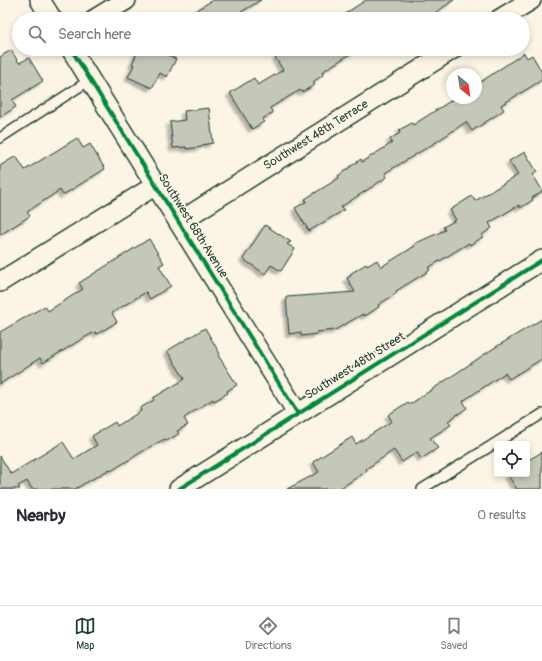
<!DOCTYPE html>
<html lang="en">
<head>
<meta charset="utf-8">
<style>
	:root { --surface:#fff; --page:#f7f7f7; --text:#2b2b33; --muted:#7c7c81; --line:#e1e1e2; --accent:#1f3d34 }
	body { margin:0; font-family:Pangolin,sans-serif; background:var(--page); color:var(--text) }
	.controls { position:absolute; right:12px; bottom:12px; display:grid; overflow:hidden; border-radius:4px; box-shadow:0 2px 6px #0003 }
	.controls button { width:36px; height:36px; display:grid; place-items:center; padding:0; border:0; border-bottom:1px solid var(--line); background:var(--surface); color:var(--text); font:20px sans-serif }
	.compass { position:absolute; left:446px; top:68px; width:36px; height:36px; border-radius:50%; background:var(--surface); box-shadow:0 2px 6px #0003; rotate:150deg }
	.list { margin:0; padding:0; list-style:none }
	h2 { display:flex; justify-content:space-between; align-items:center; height:52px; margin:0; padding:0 16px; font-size:17px }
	h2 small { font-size:13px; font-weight:400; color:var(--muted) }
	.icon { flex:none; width:22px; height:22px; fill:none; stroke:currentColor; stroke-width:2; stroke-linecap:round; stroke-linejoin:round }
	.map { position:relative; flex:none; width:542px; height:489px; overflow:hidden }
	.search { position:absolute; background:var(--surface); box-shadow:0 2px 6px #0003; left:12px; right:12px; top:12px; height:44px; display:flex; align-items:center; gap:10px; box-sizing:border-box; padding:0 14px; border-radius:22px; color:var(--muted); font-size:15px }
	.sheet { height:116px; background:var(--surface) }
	nav { display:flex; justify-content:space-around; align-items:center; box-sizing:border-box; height:56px; border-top:1px solid var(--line); background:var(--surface); font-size:11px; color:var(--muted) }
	nav a { display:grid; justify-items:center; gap:2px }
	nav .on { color:var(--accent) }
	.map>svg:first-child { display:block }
</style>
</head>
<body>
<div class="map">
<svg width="542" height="489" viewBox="0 0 542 489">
	<defs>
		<filter id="shadow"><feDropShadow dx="-3.5" dy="3.5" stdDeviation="1" flood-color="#0004"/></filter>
	</defs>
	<rect width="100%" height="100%" fill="#fcf5e5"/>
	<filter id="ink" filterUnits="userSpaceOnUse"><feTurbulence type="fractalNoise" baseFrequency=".025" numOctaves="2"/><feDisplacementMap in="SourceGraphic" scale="8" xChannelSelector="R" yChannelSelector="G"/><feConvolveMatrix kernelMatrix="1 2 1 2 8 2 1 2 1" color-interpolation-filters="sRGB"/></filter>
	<g filter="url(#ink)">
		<g fill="#c5c7b9" stroke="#1f3d34" filter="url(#shadow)">
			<path d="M213,0H261L230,19H182Z"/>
			<path d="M366,0H454L426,19H337Z"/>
			<path d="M139,49H171L168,55L176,59L167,77L160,73L152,88L128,77L134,65L132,64Z"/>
			<path d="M288,49H358L322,72L323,75L313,82L315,85L302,92L300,90L270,108L273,113L262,119L264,122L252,129L230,93L254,78L258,85L283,70L275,57Z"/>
			<path d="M11,50L19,63L29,58L43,81L12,100L16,107L0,117V57Z"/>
			<path d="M524,53L527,58L532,55L542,72V80L501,105L504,110L472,131L466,122L438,141L385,173L387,177L341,207L344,210L309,231L295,208L306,202L305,199L339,178L338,176L361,159L362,162L392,143L390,139L400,133L399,130L412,123L413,125L455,98H476V85Z"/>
			<path d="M209,108L213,143L202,145V147L186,149V147L173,148L170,122L185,120L184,111Z"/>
			<path d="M77,138L83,148L90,144L105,169L63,195L60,190L27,212L30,216L0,235V166L16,156L25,170Z"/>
			<path d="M525,152L537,172L533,175L542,190V192L532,198L533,200L520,208L519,205L489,223L492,228L482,235L483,237L470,245L469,243L428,268L430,270L396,291L397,293L378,305L379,307L365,316L363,314L335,330L317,332V334L301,336V332L289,334L286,297L355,292L347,278L351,276L350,274L366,264L367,266L377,260L381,267L415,246L414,244L445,230L443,227L456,220L450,210L472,196L475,201L518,175L509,161Z"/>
			<path d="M265,225L291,242L287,244L295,249L281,271L271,265L265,274L243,259Z"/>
			<path d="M149,239L164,263L159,266L171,286L150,299L146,292L112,313L117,322L97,334L95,332L82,339L43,363L40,358L0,384V332L45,306L48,311L83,289L79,283Z"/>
			<path d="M542,319V359L509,379L505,373L463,401L467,408L448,421L451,425L430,438L438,448L421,459L417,452L402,462L394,450L366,469L367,471L339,489H287L319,472L313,462L352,437L356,444L392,421L388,415L408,402L409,405L491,350Z"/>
			<path d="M205,328L220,354L218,355L237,385L227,391L228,393L214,401L213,399L184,418L188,425L177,431L179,434L166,441L165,439L153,445L111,471L110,469L75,489H32L27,481L18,486L20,489H0V456L11,474L63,442L74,459L97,445L92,436L115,422L117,426L141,411L140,408L154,400L153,398L185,379L167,351Z"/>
			<path d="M542,452V489H517L507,474H527V461Z"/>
		</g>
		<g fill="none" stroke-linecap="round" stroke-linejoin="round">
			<g stroke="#1f3d34" stroke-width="12">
				<g id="lane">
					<path d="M0,138L90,80"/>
					<path d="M422,489L542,414"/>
				</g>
			</g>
			<g stroke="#1f3d34" stroke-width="22">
				<g id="street">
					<path d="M40,0L52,19"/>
					<path d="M95,19L126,0"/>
					<path d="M500,19L531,0"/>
					<path d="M71,49L298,414"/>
					<path d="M179,222L453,49"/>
					<path d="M0,282L156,185"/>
					<path d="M179,489L542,260"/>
				</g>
			</g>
			<use href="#lane" stroke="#fcf5e5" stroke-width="9"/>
			<use href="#street" stroke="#fcf5e5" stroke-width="19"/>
			<g stroke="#fcf5e5" stroke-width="6">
				<g id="cycleway">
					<path d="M71,49L298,414"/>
					<path d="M179,489L542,260"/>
				</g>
			</g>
			<use href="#cycleway" stroke="#00873e" stroke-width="4"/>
		</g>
	</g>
	<g text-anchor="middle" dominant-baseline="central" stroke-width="3.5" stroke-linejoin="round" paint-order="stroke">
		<g font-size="12" fill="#1f3d34" stroke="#fcf5e5">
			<text transform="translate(316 135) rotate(-32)">Southwest 48th Terrace</text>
			<text transform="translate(193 226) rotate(58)">Southwest 68th Avenue</text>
			<text transform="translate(355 366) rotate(-32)">Southwest 48th Street</text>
		</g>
	</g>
</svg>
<div class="controls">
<button><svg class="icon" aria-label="locate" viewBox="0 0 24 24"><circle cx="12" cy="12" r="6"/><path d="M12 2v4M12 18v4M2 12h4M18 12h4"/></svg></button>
</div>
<svg class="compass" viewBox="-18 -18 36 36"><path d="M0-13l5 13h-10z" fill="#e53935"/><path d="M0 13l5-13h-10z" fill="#7c7c81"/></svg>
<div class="search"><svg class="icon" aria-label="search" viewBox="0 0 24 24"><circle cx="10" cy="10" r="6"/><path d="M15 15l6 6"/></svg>Search here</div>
</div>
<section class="sheet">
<h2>Nearby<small>0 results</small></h2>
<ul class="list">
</ul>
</section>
<nav>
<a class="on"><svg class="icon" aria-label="map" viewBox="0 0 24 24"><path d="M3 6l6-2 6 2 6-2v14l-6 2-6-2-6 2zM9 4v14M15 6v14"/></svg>Map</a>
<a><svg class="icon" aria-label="directions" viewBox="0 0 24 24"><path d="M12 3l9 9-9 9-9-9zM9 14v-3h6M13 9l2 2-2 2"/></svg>Directions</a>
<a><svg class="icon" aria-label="saved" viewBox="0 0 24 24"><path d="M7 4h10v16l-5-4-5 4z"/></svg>Saved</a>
</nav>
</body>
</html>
